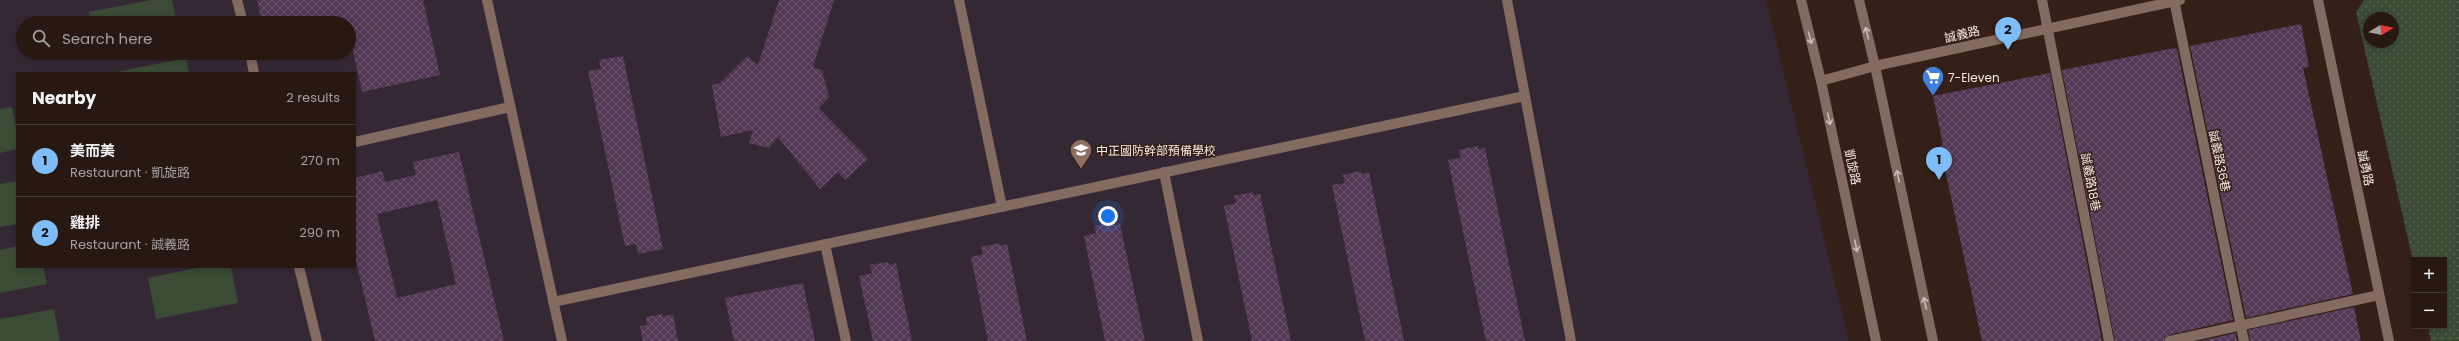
<!DOCTYPE html>
<html lang="en">
<head>
<meta charset="utf-8">
<style>
	:root { --surface:#271812; --page:#332520; --text:#f1f3f6; --muted:#a4a09f; --line:#433732; --accent:#7fbdf9 }
	body { margin:0; font-family:Poppins,"Noto Sans TC",sans-serif; background:var(--page); color:var(--text) }
	.controls { position:absolute; right:12px; bottom:12px; display:grid; overflow:hidden; border-radius:0px; box-shadow:0 2px 6px #0003 }
	.controls button { width:36px; height:36px; display:grid; place-items:center; padding:0; border:0; border-bottom:1px solid var(--line); background:var(--surface); color:var(--text); font:20px sans-serif }
	.compass { position:absolute; left:2363px; top:12px; width:36px; height:36px; border-radius:50%; background:var(--surface); box-shadow:0 2px 6px #0003; rotate:80deg }
	.you { position:absolute; left:1108px; top:216px; width:14px; height:14px; margin:-10px; border:3px solid #fff; border-radius:50%; background:#1a73e8; box-shadow:0 0 0 6px #1a73e833 }
	.badge { display:grid; place-items:center; width:26px; height:26px; border-radius:50%; background:var(--accent); color:#111; font-size:13px; font-weight:700 }
	.pin { position:absolute; translate:-50% -33px; filter:drop-shadow(0 1px 2px #0008) }
	.pin::after { content:''; position:absolute; top:21px; width:14px; height:12px; background:inherit; clip-path:polygon(0 0,100% 0,50% 100%) }
	.list { margin:0; padding:0; list-style:none }
	h2 { display:flex; justify-content:space-between; align-items:center; height:52px; margin:0; padding:0 16px; font-size:17px }
	h2 small { font-size:13px; font-weight:400; color:var(--muted) }
	.list li { display:grid; grid-template-columns:26px 1fr auto; gap:12px; align-items:center; box-sizing:border-box; height:72px; padding:0 16px; border-top:1px solid var(--line) }
	.list b { display:block; font-size:15px; white-space:nowrap }
	.list p { margin:0; font-size:13px; white-space:nowrap; color:var(--muted) }
	.list em { font-size:13px; font-style:normal; color:var(--muted) }
	.icon { flex:none; width:22px; height:22px; fill:none; stroke:currentColor; stroke-width:2; stroke-linecap:round; stroke-linejoin:round }
	.map { position:relative; flex:none; width:2459px; height:341px; overflow:hidden }
	.search { position:absolute; background:var(--surface); box-shadow:0 2px 6px #0003; left:16px; top:16px; width:340px; height:44px; display:flex; align-items:center; gap:10px; box-sizing:border-box; padding:0 14px; border-radius:22px; color:var(--muted); font-size:15px }
	.panel { position:absolute; background:var(--surface); box-shadow:0 2px 6px #0003; left:16px; top:72px; width:340px; height:196px; border-radius:0px }
	.map>svg:first-child { display:block }
</style>
</head>
<body>
<div class="map">
<svg width="2459" height="341" viewBox="0 0 2459 341">
	<defs>
		<pattern id="grass-dots" width="8" height="8" patternUnits="userSpaceOnUse"><rect width="8" height="8" fill="#3b4b36"/><path d="M2 2h.1M6 6h.1" fill="none" stroke="#586553" stroke-width="1.8" stroke-linecap="round"/></pattern>
		<pattern id="building-cross-hatch" width="8" height="8" patternUnits="userSpaceOnUse"><rect width="8" height="8" fill="#523855"/><path d="M0 0l8 8M0 8l8-8" fill="none" stroke="#6c556d"/></pattern>
	</defs>
	<rect width="100%" height="100%" fill="#342018"/>
	<path fill="#352835" fill-rule="evenodd" d="M0,0H1766L1849,341H0ZM23,23H349V53H23ZM17,73H355V267H17Z"/>
	<path fill="url(#grass-dots)" fill-rule="evenodd" d="M2364,0H2459V341H2431L2428,326H2444V260H2414V265L2356,12ZM2369,18H2393V42H2369Z"/>
	<g fill="#3b4b36">
		<path d="M151,0H172L177,23H91L89,12Z"/>
		<path d="M186,58L189,73H112Z"/>
		<path d="M12,107L17,132V149L0,153V109Z"/>
		<path d="M17,181V224L0,227V184Z"/>
		<path d="M17,246V267H43L47,284L0,293V250Z"/>
		<path d="M201,267H231L238,303L156,319L148,278Z"/>
		<path d="M54,309L60,341H0V319Z"/>
	</g>
	<g fill="url(#building-cross-hatch)" fill-rule="evenodd">
		<path d="M257,0H423L440,75L362,92L349,33V23H262Z"/>
		<path d="M779,0H834L813,67L822,70L829,97L819,108L868,159L845,180L838,172L820,189L778,137L769,148L749,143L753,130L721,137L712,85L720,83L747,56L758,65Z"/>
		<path d="M2301,24L2309,67L2303,68L2353,294L2246,318L2190,46Z"/>
		<path d="M2174,48L2177,49L2233,320L2169,335L2164,341H2115L2062,70Z"/>
		<path d="M623,56L663,249L638,254L636,244L625,246L588,71L601,69L599,60Z"/>
		<path d="M2050,73L2102,341H1982L1940,146L1943,145L1933,96Z"/>
		<path d="M1478,146V149L1485,148L1525,341H1486L1448,160L1461,158L1459,150Z"/>
		<path d="M459,152L504,341H375L355,256V178L382,171L385,182L416,175L413,162ZM437,200L456,284L397,298L377,214Z"/>
		<path d="M1361,171L1362,174L1369,172L1404,341H1365L1332,185L1345,183L1343,175Z"/>
		<path d="M1253,192V195L1260,194L1291,341H1252L1224,206L1236,203L1234,196Z"/>
		<path d="M1113,222V225L1120,224L1145,341H1105L1084,236L1096,233L1094,226Z"/>
		<path d="M1000,243L1001,246L1007,244L1027,341H988L971,257L983,254L981,247Z"/>
		<path d="M888,262L889,265L896,263L912,341H873L859,276L872,273L870,265Z"/>
		<path d="M803,283L815,341H734L725,298Z"/>
		<path d="M2354,307L2361,341H2250L2248,330Z"/>
		<path d="M662,314L663,317L673,314L678,341H643L640,326L647,325L646,317Z"/>
		<path d="M2236,333L2237,341H2200Z"/>
	</g>
	<g fill="none" stroke-linecap="round" stroke-linejoin="round">
		<g stroke="#836b62" stroke-width="10">
			<path d="M237,0L243,23"/>
			<path d="M487,0L562,341"/>
			<path d="M959,0L1002,207"/>
			<path d="M1507,0L1571,341"/>
			<path d="M2042,0L2109,341"/>
			<path d="M2174,0L2244,341"/>
			<path d="M2318,0L2389,341"/>
			<path d="M250,53L254,73"/>
			<path d="M1821,81L1875,66L2180,0"/>
			<path d="M355,142L510,107"/>
			<path d="M1164,172L1198,341"/>
			<path d="M825,244L846,341"/>
			<path d="M299,267L317,341"/>
			<path d="M553,302L1525,96"/>
			<path d="M2170,341L2379,295"/>
		</g>
		<g stroke="#836b62" stroke-width="10">
			<path d="M1801,0L1821,81L1876,341"/>
			<path d="M1859,0L1875,66L1933,341"/>
		</g>
	</g>
	<defs><path id="oneway-shaft" d="M-6 0H5M1.5-3L5.5 0L1.5 3" fill="none" stroke-width="1.6" stroke-linecap="round" stroke-linejoin="round"/></defs>
	<g stroke="#cebcb6">
		<use href="#oneway-shaft" transform="translate(1867 33) rotate(-104)"/>
		<use href="#oneway-shaft" transform="translate(1810 38) rotate(76)"/>
		<use href="#oneway-shaft" transform="translate(1829 119) rotate(78)"/>
		<use href="#oneway-shaft" transform="translate(1898 176) rotate(-102)"/>
		<use href="#oneway-shaft" transform="translate(1856 246) rotate(78)"/>
		<use href="#oneway-shaft" transform="translate(1925 303) rotate(-102)"/>
	</g>
	<defs>
		<g id="supermarket-pin" transform="scale(1.15)"><path d="M0 17L-7.5 6A9.5 9.5 0 1 1 7.5 6Z" fill="#3f7fe0" stroke="#342018"/><path d="M-6-5.5h2.5l.6 2H6L4.5 2H-2.5L-4.4-4H-6ZM-1.5 3.2a1.3 1.3 0 1 0 .1 0ZM3 3.2a1.3 1.3 0 1 0 .1 0Z" fill="#fff"/></g>
		<g id="school-pin" transform="scale(1.15)"><path d="M0 17L-7.5 6A9.5 9.5 0 1 1 7.5 6Z" fill="#8d6e63" stroke="#342018"/><path d="M0-5L7-2L0 1L-7-2ZM-4 1L0 2.5L4 1V4Q0 6-4 4Z" fill="#fff"/></g>
	</defs>
	<g fill-rule="evenodd">
		<use href="#supermarket-pin" x="1933" y="77"/>
		<use href="#school-pin" x="1081" y="150"/>
	</g>
	<g text-anchor="middle" dominant-baseline="central" stroke-width="3" stroke-linejoin="round" paint-order="stroke">
		<g font-size="12" fill="#f6e8e3" stroke="#342018">
			<text transform="translate(1962 34) rotate(-13)">誠義路</text>
			<text transform="translate(2220 161) rotate(78)">誠義路36巷</text>
			<text transform="translate(1853 167) rotate(78)">凱旋路</text>
			<text transform="translate(2366 168) rotate(78)">誠勇路</text>
			<text transform="translate(2091 182) rotate(79)">誠義路18巷</text>
		</g>
		<g font-size="12" fill="#f6e8e3" stroke="#342018" text-anchor="start">
			<text x="1948" y="77">7-Eleven</text>
			<text x="1096" y="150">中正國防幹部預備學校</text>
		</g>
	</g>
</svg>
<div class="controls">
<button>+</button>
<button>−</button>
</div>
<svg class="compass" viewBox="-18 -18 36 36"><path d="M0-13l5 13h-10z" fill="#e53935"/><path d="M0 13l5-13h-10z" fill="#a4a09f"/></svg>
<div class="you"></div>
<div class="pin badge" style="left:1939px;top:180px">1</div>
<div class="pin badge" style="left:2008px;top:50px">2</div>
<div class="search"><svg class="icon" aria-label="search" viewBox="0 0 24 24"><circle cx="10" cy="10" r="6"/><path d="M15 15l6 6"/></svg>Search here</div>
<section class="panel">
<h2>Nearby<small>2 results</small></h2>
<ul class="list">
<li><span class="badge">1</span><div><b>美而美</b><p>Restaurant · 凱旋路</p></div><em>270 m</em></li>
<li><span class="badge">2</span><div><b>雞排</b><p>Restaurant · 誠義路</p></div><em>290 m</em></li>
</ul>
</section>
</div>
</body>
</html>
